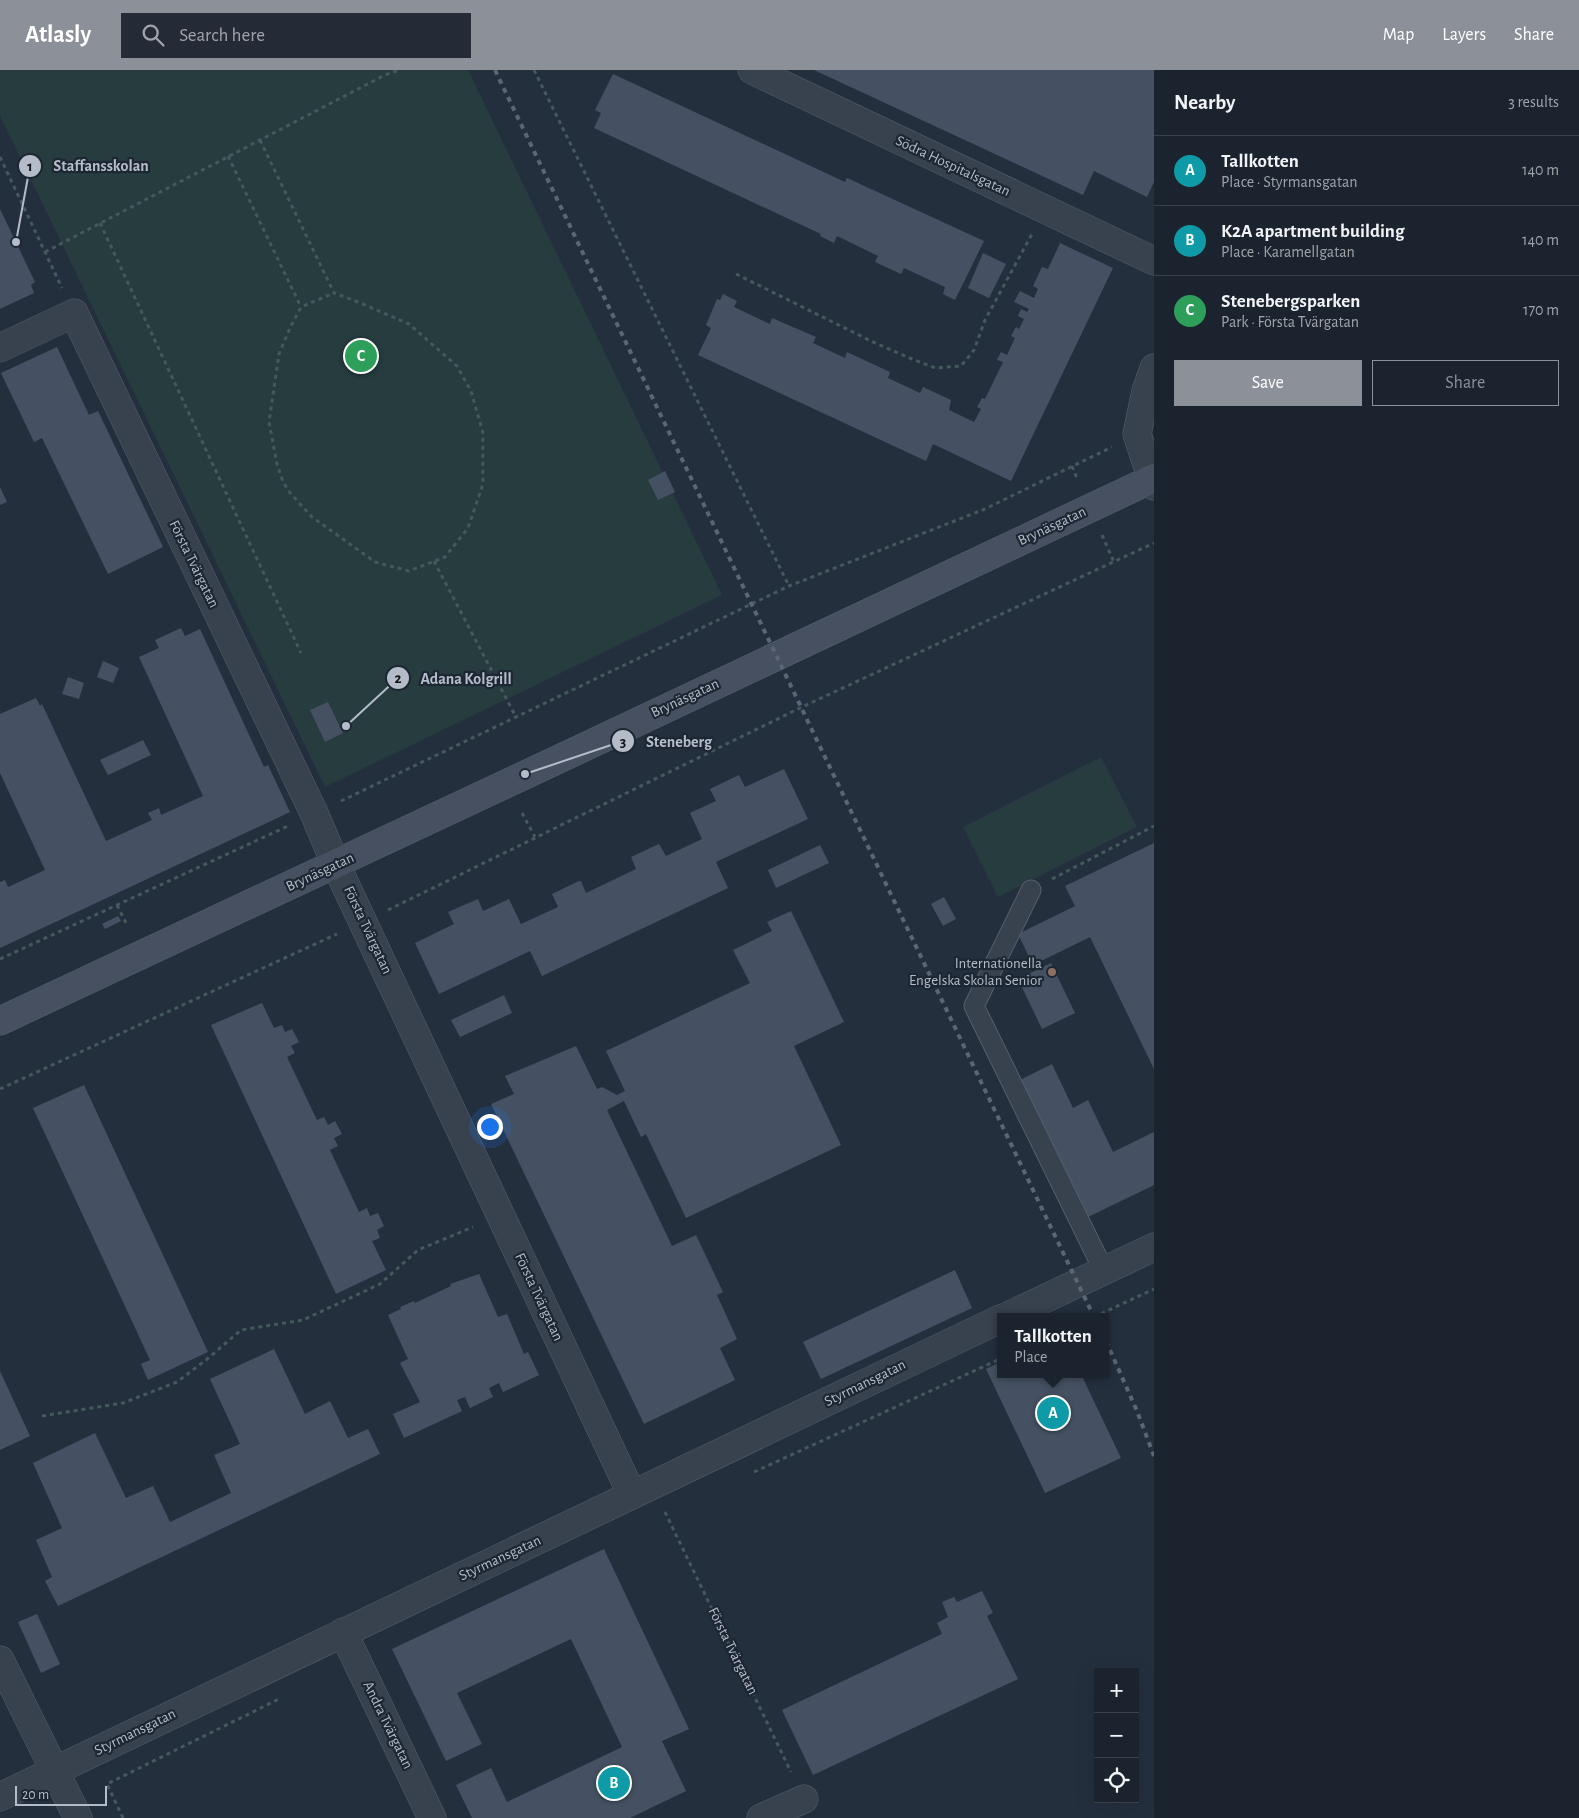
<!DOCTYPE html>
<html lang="en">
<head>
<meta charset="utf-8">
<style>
	:root { --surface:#1b232e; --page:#242b36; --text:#f1f3f6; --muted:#a0a4aa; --line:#39404a; --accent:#8c9099 }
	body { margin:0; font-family:"Alegreya Sans",sans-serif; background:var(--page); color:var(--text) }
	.controls { position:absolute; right:15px; bottom:15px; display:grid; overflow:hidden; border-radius:0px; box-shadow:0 5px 20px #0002 }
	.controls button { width:45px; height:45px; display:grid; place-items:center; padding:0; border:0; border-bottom:1px solid var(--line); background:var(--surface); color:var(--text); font:25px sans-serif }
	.scale { position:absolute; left:15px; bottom:12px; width:92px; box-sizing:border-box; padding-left:5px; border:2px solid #b4bcc9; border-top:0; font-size:14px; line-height:18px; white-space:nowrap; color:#b4bcc9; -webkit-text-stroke:4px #1d2633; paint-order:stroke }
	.you { position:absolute; left:489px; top:1056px; width:18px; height:18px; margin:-12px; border:4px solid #fff; border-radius:50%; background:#1a73e8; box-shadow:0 0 0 8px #1a73e833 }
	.badge { display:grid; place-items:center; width:32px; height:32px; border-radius:50%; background:var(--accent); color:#fff; font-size:16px; font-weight:700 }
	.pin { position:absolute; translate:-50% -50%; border:2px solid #fff; box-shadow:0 1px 5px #0006 }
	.popup { position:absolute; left:997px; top:1243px; width:112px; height:65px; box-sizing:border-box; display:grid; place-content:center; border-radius:0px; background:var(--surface); filter:drop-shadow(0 1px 4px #0005); font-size:16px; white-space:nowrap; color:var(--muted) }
	.popup b { font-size:19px; color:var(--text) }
	.popup::after { content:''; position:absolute; left:50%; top:100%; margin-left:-10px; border:10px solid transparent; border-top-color:var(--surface) }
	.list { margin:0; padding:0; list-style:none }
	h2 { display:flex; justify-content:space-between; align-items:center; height:65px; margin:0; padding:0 20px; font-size:21px }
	h2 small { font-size:16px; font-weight:400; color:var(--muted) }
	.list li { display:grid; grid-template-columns:32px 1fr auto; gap:15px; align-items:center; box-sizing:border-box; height:70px; padding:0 20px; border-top:1px solid var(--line) }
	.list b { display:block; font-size:19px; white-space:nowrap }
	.list p { margin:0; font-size:16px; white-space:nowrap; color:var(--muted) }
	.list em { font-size:16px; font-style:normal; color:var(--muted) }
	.actions { display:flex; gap:10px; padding:15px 20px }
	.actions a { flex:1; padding:11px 0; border:1px solid var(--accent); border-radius:0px; text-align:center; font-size:18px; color:var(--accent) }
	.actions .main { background:var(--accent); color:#fff }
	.icon { flex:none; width:28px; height:28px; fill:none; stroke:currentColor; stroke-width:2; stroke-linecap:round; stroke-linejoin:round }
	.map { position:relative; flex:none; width:1154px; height:1748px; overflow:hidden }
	header { display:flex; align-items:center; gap:30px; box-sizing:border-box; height:70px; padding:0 25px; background:var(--accent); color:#fff }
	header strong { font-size:24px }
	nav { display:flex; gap:28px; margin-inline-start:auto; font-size:18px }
	.search { width:350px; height:45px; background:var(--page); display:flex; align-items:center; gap:12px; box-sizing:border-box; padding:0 18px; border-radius:0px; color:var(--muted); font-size:19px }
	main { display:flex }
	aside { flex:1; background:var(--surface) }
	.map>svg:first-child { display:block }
</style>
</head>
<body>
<header>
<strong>Atlasly</strong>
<div class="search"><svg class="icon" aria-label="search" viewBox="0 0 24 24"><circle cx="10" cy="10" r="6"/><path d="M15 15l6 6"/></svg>Search here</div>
<nav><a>Map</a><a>Layers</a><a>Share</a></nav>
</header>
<main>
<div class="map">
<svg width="1154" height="1748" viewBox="0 0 1154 1748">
	<rect width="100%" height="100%" fill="#242f3e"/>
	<g fill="#263c3f">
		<path d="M0,0H468L722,525L325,717L0,46Z"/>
		<path d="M1101,687L1137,757L998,827L963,757Z"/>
	</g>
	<g fill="#455162">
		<path d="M814,0H1154V112L1147,127L1094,101L1083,125Z"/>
		<path d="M613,4L845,112L847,108L984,171L955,230L943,224L945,217L904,198L901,204L875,192L878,186L837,166L834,173L820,166L821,164L594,58L601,43L595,40Z"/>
		<path d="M0,139L35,212L31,215L34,223L0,239Z"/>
		<path d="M1060,173L1113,198L1011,411L933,374L926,391L698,285L711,258L706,255L717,229L720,230L723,224L737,231L734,237L770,254L772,248L816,267L813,273L845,288L847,282L890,302L888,308L920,323L923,317L951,330L949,340L974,352L981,339L977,337L982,328L985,329L1003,292L997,290L1001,282L1007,285L1015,268L1011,266L1016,257L1019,259L1024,249L1018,246L1021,239L1027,242L1029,239L1014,232L1020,221L1034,228L1038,219L1033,216L1042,197L1048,199Z"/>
		<path d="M983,183L1006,194L989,228L968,218Z"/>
		<path d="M57,277L89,345L98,341L163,477L108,504L42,368L34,372L1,303Z"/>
		<path d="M665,401L675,422L658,430L648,410Z"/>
		<path d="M0,417L7,432L0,435Z"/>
		<path d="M181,558L185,566L200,559L264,697L268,695L290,742L0,878V812L5,810L8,817L45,800L0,703V644L36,628L40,636L42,634L106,771L152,750L148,743L159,738L161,745L203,726L139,587L159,578L155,570Z"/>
		<path d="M103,591L119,598L113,613L97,607Z"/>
		<path d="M68,607L84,613L79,629L62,624Z"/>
		<path d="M328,632L343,663L325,672L310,640Z"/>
		<path d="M143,670L151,685L108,705L100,690Z"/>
		<path d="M784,699L808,749L716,792L728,818L542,906L530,881L439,924L415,873L454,854L448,842L478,829L483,841L509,829L521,854L558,837L552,824L579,811H581L586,823L636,799L631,787L659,774L666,786L702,769L690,743L716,731L710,719L712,718L739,705L745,717Z"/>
		<path d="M1154,773V999L1090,867L1033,895L1018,864L1075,836L1065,816Z"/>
		<path d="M820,775L829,793L776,818L768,800Z"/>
		<path d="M944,827L956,849L943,856L931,834Z"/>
		<path d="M791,841L844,952L794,976L841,1075L686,1148L646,1064L641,1067L624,1031L607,1040L672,1176L696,1165L723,1222L717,1225L737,1269L720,1278L735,1310L644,1354L491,1034L514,1024L505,1006L576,976L597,1019L602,1017L617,1025L625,1021L606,981L750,913L733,880L772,861L767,852Z"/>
		<path d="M118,846L121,851L105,859L102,854Z"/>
		<path d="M1051,893L1075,943L1042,959L1018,909Z"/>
		<path d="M504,925L512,943L460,967L451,950Z"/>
		<path d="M262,933L274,958L282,955L285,962L292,959L299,972L291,976L295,983L287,987L317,1050L324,1047L328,1055L335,1051L342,1064L334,1068L338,1076L330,1080L359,1142L367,1138L370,1146L378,1143L384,1156L377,1160L380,1168L372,1171L386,1200L336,1224L211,955Z"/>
		<path d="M1052,994L1073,1038L1088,1030L1113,1082L1154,1062V1115L1086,1148L1020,1010Z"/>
		<path d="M84,1015L208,1282L148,1310L141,1294L150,1290L33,1038Z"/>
		<path d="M955,1200L972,1238L821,1309L803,1272Z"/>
		<path d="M479,1204L498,1247L507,1244L524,1284L528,1282L539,1305L503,1322L499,1313L489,1318L493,1327L470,1338L465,1327L457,1330L462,1341L404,1368L393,1344L420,1332L400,1293L408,1289L388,1245L401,1239L400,1237L414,1231L415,1233L451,1216L450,1214Z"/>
		<path d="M274,1279L305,1344L330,1331L348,1368L368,1359L380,1384L58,1536L45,1511L52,1507L36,1470L62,1458L33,1393L95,1363L126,1428L153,1416L170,1452L231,1423L214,1385L240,1374L210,1309Z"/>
		<path d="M1000,1292V1304H1081L1121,1388L1045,1423L986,1299Z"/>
		<path d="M0,1301L30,1366L0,1380Z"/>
		<path d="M604,1479L689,1659L662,1671L686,1721L630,1748H472L456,1715L491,1698L507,1732L622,1677L571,1569L457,1623L482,1674L446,1691L392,1579Z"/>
		<path d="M982,1521L993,1543L987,1546L1018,1609L813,1705L782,1640L942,1564L937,1553L948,1547L942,1532L954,1527L957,1532Z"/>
		<path d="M37,1544L60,1594L41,1603L18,1552Z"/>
	</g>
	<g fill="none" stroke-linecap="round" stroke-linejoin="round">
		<g stroke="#565f6c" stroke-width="21">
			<path id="lane" d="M1031,820L974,936L1104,1201"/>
		</g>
		<g stroke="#565f6c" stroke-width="29">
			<g id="street">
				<path d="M752,0L1154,191"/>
				<path d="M0,278L74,243L314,743L336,795L632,1425"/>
				<path d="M1154,298L1146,321L1137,364L1154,416"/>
				<path d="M1006,1247L1154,1177"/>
				<path d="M343,1562L432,1748"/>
				<path d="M0,1590L78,1748"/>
				<path d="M0,1727L1000,1249"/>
				<path d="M761,1748L804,1729"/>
			</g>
		</g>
		<g stroke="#565f6c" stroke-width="29">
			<path id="secondary" d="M0,951C386,773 769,588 1154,408"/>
		</g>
		<g stroke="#44595c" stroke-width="3" stroke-dasharray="4 4" stroke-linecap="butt">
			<path d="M534,0L789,516"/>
			<path d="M260,70L334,223L358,232L409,254L457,296L471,321L483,363V414L468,458L445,487L409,501L375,492L312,447L290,423L283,412L277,394L269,352L279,284L290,258L301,237L334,223"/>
			<path d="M228,86L301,237"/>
			<path d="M0,87L62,218"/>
			<path d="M100,153L301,583"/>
			<path d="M45,182L385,5L399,0"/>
			<path d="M736,204L873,272L912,289L935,298L961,296L974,280L985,250L1032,164"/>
			<path d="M1072,396L1078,411"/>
			<path d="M1102,465L1114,492"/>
			<path d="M434,491L516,647"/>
			<path d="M341,731L789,516L985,439L1112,377"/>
			<path d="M522,743L535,767"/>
			<path d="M1052,809L1154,756"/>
			<path d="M117,835L127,855"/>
			<path d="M388,840L802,637L1154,473"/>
			<path d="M0,889L288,756"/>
			<path d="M0,1019L337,864"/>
			<path d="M1094,1247L1154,1219"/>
			<path d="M42,1346L123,1333L177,1312L206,1290L241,1260L303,1250L380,1214L418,1180L473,1157"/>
			<path d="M754,1402L1000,1289"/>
			<path d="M665,1442L791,1702"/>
			<path d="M123,1748L107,1714L279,1629"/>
		</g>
		<use href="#lane" stroke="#38414e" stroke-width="19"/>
		<use href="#street" stroke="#38414e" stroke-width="28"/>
		<use href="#secondary" stroke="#465061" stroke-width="28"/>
		<g stroke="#5a6575" stroke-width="4" stroke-dasharray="5 5" stroke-linecap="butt">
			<path d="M495,0L1094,1247"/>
			<path d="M1106,1271L1137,1341L1154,1386"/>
		</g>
	</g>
	<circle fill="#8d6e63" stroke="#1d2633" stroke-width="2" cx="1052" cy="902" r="5"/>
	<g text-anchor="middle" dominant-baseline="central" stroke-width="4.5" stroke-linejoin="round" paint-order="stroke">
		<g font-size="15" fill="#b4bcc9" stroke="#1d2633">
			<text transform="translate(953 96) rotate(25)">Södra Hospitalsgatan</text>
			<text transform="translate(1052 456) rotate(-25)">Brynäsgatan</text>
			<text transform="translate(194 494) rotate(64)">Första Tvärgatan</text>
			<text transform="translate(685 628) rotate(-25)">Brynäsgatan</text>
			<text transform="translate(320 802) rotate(-25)">Brynäsgatan</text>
			<text transform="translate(368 860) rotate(65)">Första Tvärgatan</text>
			<text transform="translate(539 1227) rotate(65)">Första Tvärgatan</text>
			<text transform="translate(865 1313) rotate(-26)">Styrmansgatan</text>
			<text transform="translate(500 1488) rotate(-25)">Styrmansgatan</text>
			<text transform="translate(733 1581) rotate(64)">Första Tvärgatan</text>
			<text transform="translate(388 1655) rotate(64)">Andra Tvärgatan</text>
			<text transform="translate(135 1662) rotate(-26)">Styrmansgatan</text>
		</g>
		<g font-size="15" fill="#b4bcc9" stroke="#1d2633" text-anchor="end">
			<text x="1042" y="893">Internationella<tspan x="1042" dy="17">Engelska Skolan Senior</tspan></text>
		</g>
	</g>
	<path fill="none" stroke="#b4bcc9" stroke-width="2" d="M16 172L30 96M346 656L398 608M525 704L623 671"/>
	<g fill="#b4bcc9" stroke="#1d2633" stroke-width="2">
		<circle cx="16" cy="172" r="5"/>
		<circle cx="346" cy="656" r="5"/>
		<circle cx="525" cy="704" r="5"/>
		<circle cx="30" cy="96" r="12"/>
		<circle cx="398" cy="608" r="12"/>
		<circle cx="623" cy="671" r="12"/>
	</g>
	<g font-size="15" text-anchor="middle" font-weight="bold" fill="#111">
		<text x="30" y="101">1</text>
		<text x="398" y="613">2</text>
		<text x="623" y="677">3</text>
	</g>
	<g font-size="16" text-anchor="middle" font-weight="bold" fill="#b4bcc9" stroke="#1d2633" stroke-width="4.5" stroke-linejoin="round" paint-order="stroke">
		<text x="101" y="101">Staffansskolan</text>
		<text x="466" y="614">Adana Kolgrill</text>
		<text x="679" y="677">Steneberg</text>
	</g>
</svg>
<div class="controls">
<button>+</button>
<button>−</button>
<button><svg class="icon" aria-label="locate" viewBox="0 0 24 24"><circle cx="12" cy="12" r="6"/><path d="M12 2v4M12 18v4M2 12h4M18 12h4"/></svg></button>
</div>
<div class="scale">20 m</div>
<div class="you"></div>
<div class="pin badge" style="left:1053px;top:1343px;background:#0f9aa8">A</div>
<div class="popup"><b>Tallkotten</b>Place</div>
<div class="pin badge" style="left:614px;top:1713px;background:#0f9aa8">B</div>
<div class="pin badge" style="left:361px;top:286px;background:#2e9e5b">C</div>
</div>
<aside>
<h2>Nearby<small>3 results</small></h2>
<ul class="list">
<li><span class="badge" style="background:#0f9aa8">A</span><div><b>Tallkotten</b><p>Place · Styrmansgatan</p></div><em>140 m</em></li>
<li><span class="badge" style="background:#0f9aa8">B</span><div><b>K2A apartment building</b><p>Place · Karamellgatan</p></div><em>140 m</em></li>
<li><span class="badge" style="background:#2e9e5b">C</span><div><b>Stenebergsparken</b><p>Park · Första Tvärgatan</p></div><em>170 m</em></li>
</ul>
<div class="actions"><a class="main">Save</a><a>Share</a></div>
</aside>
</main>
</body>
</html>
